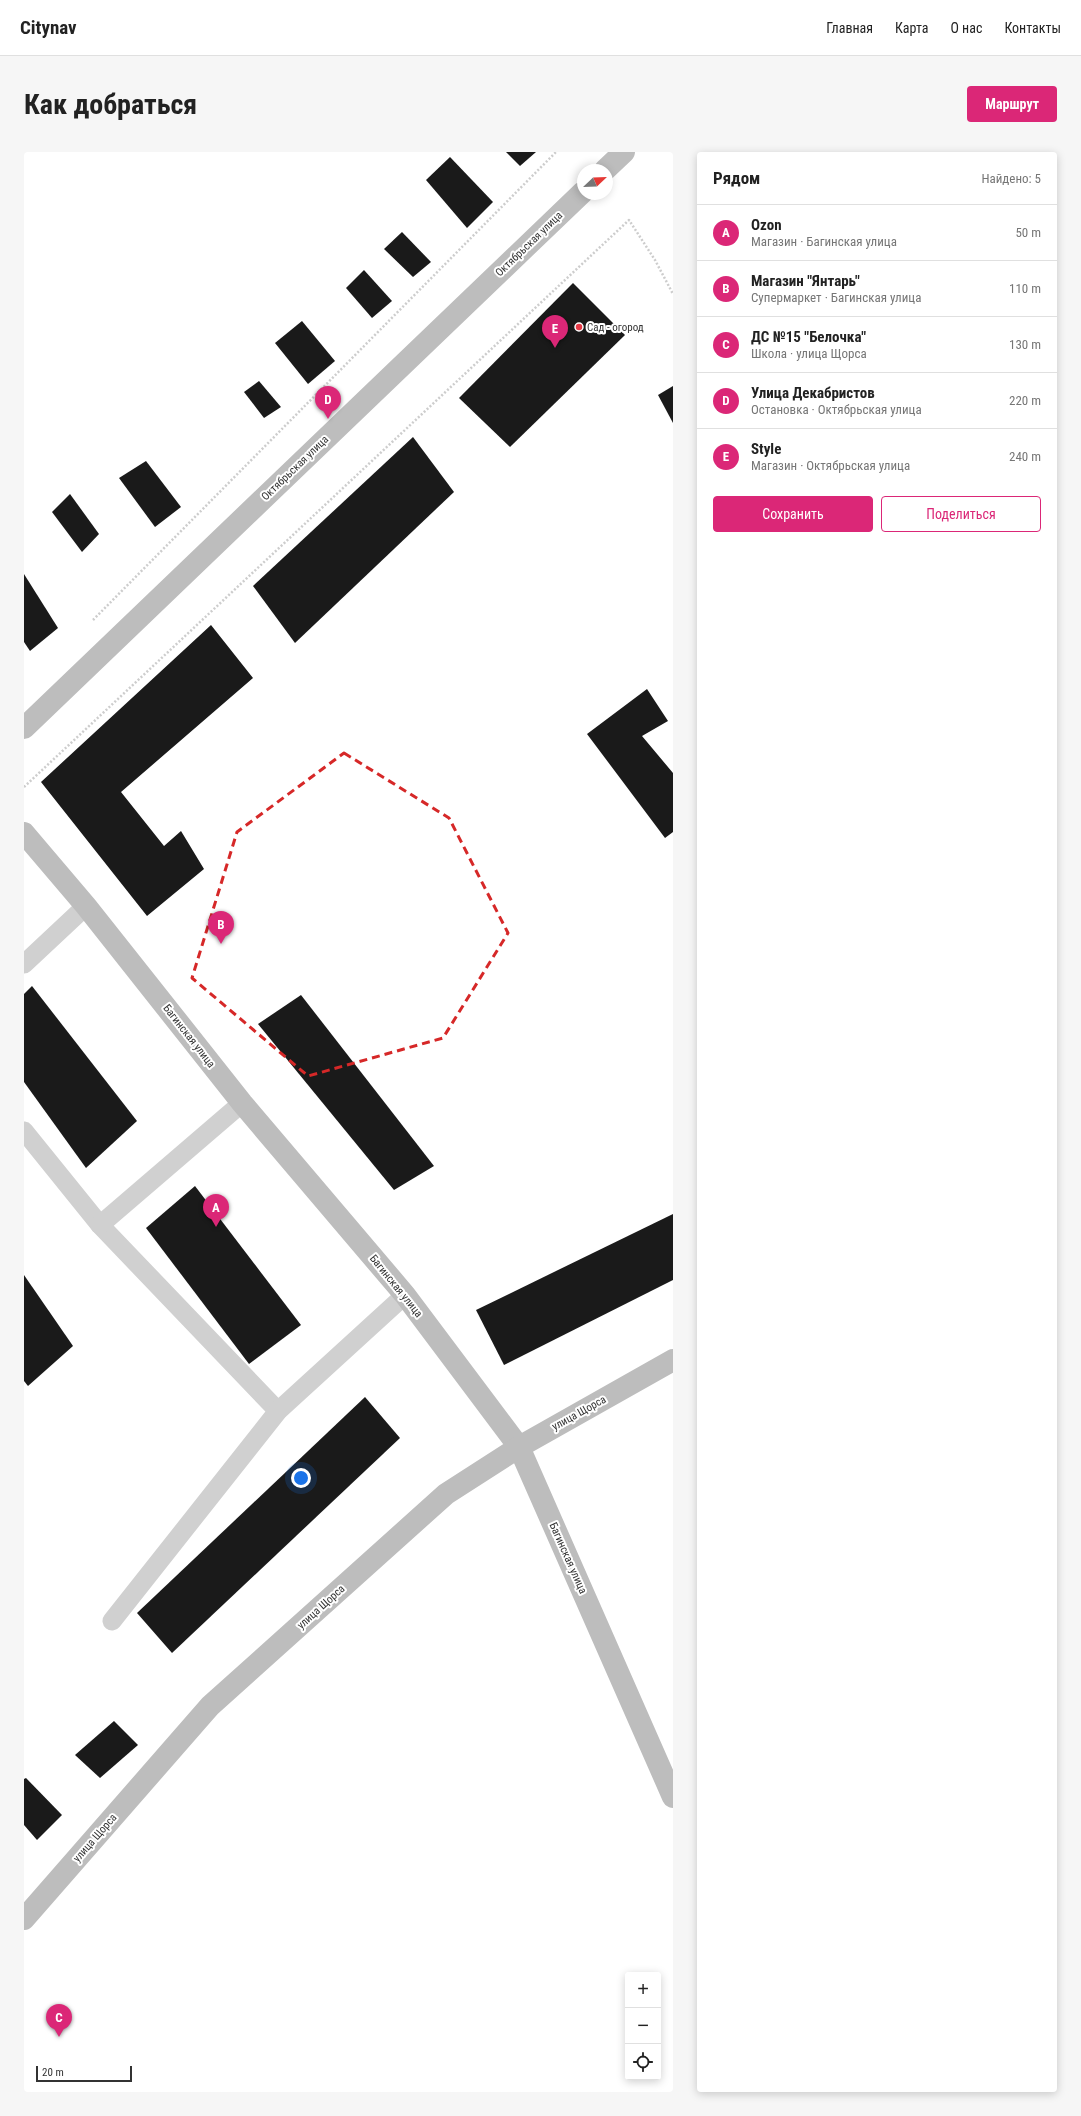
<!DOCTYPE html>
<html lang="ru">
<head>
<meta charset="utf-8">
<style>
	:root { --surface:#fff; --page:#f6f6f6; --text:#222; --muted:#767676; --line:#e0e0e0; --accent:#db2777 }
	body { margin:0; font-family:"Roboto Condensed",sans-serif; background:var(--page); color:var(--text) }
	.controls { position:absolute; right:12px; bottom:12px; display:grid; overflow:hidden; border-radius:4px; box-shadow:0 2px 10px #0003 }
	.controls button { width:36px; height:36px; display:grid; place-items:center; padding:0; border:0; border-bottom:1px solid var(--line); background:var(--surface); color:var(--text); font:20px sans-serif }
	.compass { position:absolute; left:553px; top:12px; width:36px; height:36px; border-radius:50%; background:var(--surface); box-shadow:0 2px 10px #0003; rotate:67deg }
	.scale { position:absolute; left:12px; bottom:10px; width:96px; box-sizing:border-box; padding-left:4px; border:2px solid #333; border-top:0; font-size:11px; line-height:14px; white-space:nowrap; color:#333; -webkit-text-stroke:3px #fff; paint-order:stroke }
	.you { position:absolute; left:277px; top:1326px; width:14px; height:14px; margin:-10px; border:3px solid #fff; border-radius:50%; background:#1a73e8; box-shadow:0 0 0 6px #1a73e833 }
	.badge { display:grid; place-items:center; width:26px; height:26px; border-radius:50%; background:var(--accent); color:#fff; font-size:13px; font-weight:700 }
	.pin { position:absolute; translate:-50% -33px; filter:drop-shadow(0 1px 2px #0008) }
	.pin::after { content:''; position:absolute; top:21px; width:14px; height:12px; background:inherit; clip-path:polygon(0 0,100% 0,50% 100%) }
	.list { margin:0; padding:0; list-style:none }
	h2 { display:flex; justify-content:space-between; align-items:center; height:52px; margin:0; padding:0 16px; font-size:17px }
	h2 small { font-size:13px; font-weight:400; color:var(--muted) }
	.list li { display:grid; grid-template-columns:26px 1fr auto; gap:12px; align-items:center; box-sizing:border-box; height:56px; padding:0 16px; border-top:1px solid var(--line) }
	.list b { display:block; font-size:15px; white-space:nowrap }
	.list p { margin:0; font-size:13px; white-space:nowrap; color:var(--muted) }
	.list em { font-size:13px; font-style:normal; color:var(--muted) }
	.actions { display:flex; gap:8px; padding:12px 16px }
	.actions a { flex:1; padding:9px 0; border:1px solid var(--accent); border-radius:4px; text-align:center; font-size:14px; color:var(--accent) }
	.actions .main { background:var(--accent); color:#fff }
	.icon { flex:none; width:22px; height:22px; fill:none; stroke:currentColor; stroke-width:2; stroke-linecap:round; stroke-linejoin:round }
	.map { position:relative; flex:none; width:649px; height:1940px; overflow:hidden; border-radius:4px }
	header { display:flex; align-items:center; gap:24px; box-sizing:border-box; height:56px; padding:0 20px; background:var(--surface); border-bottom:1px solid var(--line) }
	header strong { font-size:19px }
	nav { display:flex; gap:22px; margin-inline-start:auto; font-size:14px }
	.intro { display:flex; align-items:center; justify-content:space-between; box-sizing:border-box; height:96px; padding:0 24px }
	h1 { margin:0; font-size:28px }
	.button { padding:10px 18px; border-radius:4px; background:var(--accent); color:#fff; font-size:14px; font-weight:700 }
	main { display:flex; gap:24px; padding:0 24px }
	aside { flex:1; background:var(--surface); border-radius:4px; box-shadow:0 2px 10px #0003 }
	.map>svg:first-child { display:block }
</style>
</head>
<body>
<header>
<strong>Citynav</strong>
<nav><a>Главная</a><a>Карта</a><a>О нас</a><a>Контакты</a></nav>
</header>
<div class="intro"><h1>Как добраться</h1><a class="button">Маршрут</a></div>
<main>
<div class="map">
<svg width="649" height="1940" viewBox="0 0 649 1940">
	<rect width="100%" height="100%" fill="#fff"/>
	<g fill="#1a1a1a">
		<path d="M482,0H512L496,14Z"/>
		<path d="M426,5L469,50L443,76L402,28Z"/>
		<path d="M378,80L407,110L389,125L360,97Z"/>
		<path d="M340,118L368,149L348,166L322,136Z"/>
		<path d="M549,131L601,183L486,295L435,246Z"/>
		<path d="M278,169L311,209L284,232L251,191Z"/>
		<path d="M235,229L257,255L240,266L220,240Z"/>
		<path d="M649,234V271L634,243Z"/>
		<path d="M389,285L430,340L271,491L229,434Z"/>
		<path d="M122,309L157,355L131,375L95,326Z"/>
		<path d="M46,342L75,382L58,400L28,360Z"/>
		<path d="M0,422L34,476L6,499L0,490Z"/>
		<path d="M187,473L229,526L97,640L140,694L157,679L180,717L123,764L17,630Z"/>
		<path d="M623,537L644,569L618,584L649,621V680L641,686L563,582Z"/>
		<path d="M8,834L113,969L62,1016L0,930V842Z"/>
		<path d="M277,843L410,1014L370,1038L234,872Z"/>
		<path d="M171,1034L277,1173L225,1212L122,1076Z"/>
		<path d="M649,1062V1128L480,1213L452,1158Z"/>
		<path d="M0,1123L49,1194L4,1234L0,1229Z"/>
		<path d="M341,1245L376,1286L148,1501L113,1461Z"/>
		<path d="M90,1569L114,1593L76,1626L51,1603Z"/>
		<path d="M2,1626L38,1663L13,1688L0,1673V1627Z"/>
	</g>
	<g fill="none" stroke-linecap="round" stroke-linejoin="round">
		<g stroke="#cdcdcd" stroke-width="2.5" stroke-dasharray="2 2" stroke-linecap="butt">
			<path d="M69,468L532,0"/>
			<path d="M0,635L605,68L631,108L649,142"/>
		</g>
		<g stroke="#d0d0d0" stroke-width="19">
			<path d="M0,812L62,754"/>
			<path d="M0,979L76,1073L254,1259"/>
			<path d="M76,1073L218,951"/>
			<path d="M88,1469L254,1259L381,1143"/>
		</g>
		<g stroke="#bdbdbd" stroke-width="22">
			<path d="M581,18L600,0"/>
			<path d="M0,576L559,40"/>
			<path d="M0,681L62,754L218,951L381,1143L495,1295L649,1645"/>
			<path d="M0,1767L186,1554L422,1342L495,1295L649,1208"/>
		</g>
	</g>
	<path fill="none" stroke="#d62828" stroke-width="3" stroke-dasharray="8 5" stroke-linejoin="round" d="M320,601L425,666L484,781L419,886L284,924L168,826L213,680Z"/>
	<circle fill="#e63946" stroke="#fff" stroke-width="1.5" cx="555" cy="175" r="4"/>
	<g text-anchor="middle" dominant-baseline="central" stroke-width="4" stroke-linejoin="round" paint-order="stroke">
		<g font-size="11" fill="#333" stroke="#fff">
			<text transform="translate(505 92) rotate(-44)">Октябрьская улица</text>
			<text transform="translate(271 316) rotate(-44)">Октябрьская улица</text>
			<text transform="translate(165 884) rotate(52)">Багинская улица</text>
			<text transform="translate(372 1134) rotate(51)">Багинская улица</text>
			<text transform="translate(555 1261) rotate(-29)">улица Щорса</text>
			<text transform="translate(544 1406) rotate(66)">Багинская улица</text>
			<text transform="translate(297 1455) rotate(-42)">улица Щорса</text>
			<text transform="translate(71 1686) rotate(-49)">улица Щорса</text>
		</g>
		<g font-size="11" fill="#333" stroke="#fff" text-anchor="start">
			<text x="563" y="175">Сад - огород</text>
		</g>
	</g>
</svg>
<div class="controls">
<button>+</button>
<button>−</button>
<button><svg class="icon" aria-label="locate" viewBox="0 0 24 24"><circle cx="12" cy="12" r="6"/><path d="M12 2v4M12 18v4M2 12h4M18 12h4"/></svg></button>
</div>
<svg class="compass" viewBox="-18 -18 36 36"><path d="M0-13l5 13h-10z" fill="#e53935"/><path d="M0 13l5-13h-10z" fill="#767676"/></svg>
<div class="scale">20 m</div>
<div class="you"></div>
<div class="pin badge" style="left:192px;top:1075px">A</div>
<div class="pin badge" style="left:197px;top:792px">B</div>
<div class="pin badge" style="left:35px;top:1885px">C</div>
<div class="pin badge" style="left:304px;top:267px">D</div>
<div class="pin badge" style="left:531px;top:196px">E</div>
</div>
<aside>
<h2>Рядом<small>Найдено: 5</small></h2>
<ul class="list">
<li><span class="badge">A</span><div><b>Ozon</b><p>Магазин · Багинская улица</p></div><em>50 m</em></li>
<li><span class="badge">B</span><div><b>Магазин &quot;Янтарь&quot;</b><p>Супермаркет · Багинская улица</p></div><em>110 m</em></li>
<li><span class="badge">C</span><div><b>ДС №15 &quot;Белочка&quot;</b><p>Школа · улица Щорса</p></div><em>130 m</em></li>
<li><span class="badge">D</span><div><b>Улица Декабристов</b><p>Остановка · Октябрьская улица</p></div><em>220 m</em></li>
<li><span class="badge">E</span><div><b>Style</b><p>Магазин · Октябрьская улица</p></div><em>240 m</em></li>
</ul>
<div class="actions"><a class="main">Сохранить</a><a>Поделиться</a></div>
</aside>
</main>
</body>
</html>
